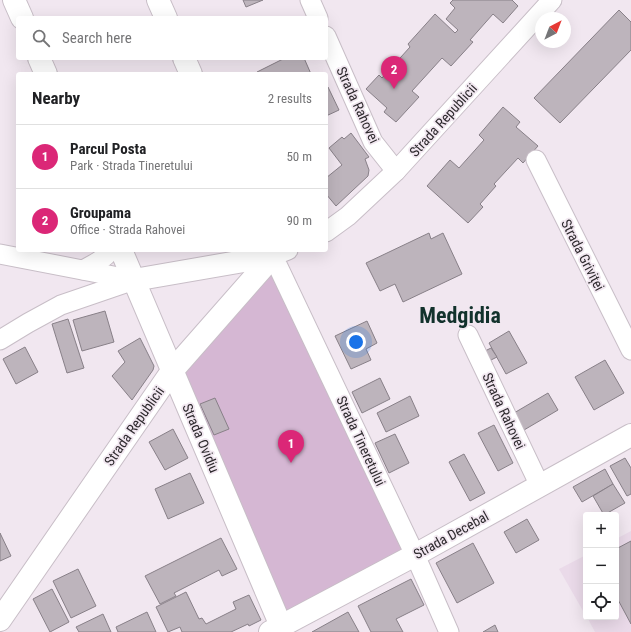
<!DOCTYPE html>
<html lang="en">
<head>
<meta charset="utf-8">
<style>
	:root { --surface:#fff; --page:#f2f2f2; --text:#202124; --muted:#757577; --line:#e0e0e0; --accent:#db2777 }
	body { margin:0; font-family:"Roboto Condensed",sans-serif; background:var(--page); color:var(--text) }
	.controls { position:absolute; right:12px; bottom:12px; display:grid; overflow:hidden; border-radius:4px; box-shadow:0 4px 16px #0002 }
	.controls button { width:36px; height:36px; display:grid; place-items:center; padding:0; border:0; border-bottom:1px solid var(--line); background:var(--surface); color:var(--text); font:20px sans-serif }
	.compass { position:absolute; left:535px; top:12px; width:36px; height:36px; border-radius:50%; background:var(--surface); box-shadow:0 4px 16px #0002; rotate:42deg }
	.you { position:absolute; left:356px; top:342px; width:14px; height:14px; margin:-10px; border:3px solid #fff; border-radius:50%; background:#1a73e8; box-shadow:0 0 0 6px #1a73e833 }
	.badge { display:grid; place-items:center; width:26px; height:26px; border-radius:50%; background:var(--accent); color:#fff; font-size:13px; font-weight:700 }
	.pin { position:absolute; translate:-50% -33px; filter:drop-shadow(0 1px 2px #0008) }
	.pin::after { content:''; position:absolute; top:21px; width:14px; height:12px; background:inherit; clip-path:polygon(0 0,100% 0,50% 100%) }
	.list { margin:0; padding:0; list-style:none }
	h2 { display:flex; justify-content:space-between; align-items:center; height:52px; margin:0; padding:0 16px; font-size:17px }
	h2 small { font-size:13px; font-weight:400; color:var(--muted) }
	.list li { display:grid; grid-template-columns:26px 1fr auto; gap:12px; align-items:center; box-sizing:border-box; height:64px; padding:0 16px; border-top:1px solid var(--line) }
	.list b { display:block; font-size:15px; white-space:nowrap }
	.list p { margin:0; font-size:13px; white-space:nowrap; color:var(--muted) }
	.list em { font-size:13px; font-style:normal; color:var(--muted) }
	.icon { flex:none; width:22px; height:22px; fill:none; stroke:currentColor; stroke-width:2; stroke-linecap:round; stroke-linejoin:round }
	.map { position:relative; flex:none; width:631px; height:632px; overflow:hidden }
	.search { position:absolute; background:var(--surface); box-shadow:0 4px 16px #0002; left:16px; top:16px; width:312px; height:44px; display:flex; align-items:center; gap:10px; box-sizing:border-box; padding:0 14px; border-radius:4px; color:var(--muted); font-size:15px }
	.panel { position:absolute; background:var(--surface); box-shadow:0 4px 16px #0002; left:16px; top:72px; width:312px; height:180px; border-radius:4px }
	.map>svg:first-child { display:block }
</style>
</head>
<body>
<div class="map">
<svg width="631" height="632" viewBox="0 0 631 632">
	<rect width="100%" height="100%" fill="#f1e7f0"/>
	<g fill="#eadae9">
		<path d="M631,531V632H595L587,617H616V539Z"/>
		<path d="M586,555V616L559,569Z"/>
	</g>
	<path fill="#d5b7d3" d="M273,256L415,555L281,626L172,371Z"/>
	<g fill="#bdb4bc" stroke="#888088">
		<path d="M243,0H263L246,7Z"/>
		<path d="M453,0H512L518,6L503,23L493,14L470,40L473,42L451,66L442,58L412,91L419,97L396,122L384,112L387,108L366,89L379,75L382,78L410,47L408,44L435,14L455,33L458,30L446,19L455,8L450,3Z"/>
		<path d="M619,10L631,22V50L560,123L534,98Z"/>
		<path d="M285,58H304L311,74H258L257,72Z"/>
		<path d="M328,87L339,110L326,116V88Z"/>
		<path d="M503,107L520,122L516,127L538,146L523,163L518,158L494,184L496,186L480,204L483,207L468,223L427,186L450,160L459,168L484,140L479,135Z"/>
		<path d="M351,133L369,157L365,159L369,170L368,176L336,206L326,194V178L342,165L329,148L342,137L344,139Z"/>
		<path d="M429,233L431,239L443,233L462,274L403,302L395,284L380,291L366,263Z"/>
		<path d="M105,311L114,342L82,351L73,320Z"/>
		<path d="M68,319L84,368L67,373L52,324Z"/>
		<path d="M367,321L377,343L366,349L371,360L351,369L335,336Z"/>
		<path d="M509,331L527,363L506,374L489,343Z"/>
		<path d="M140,338L154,366L153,370L132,400L112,376L125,362L118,351Z"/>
		<path d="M25,347L38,372L16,384L3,359Z"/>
		<path d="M491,348L497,357L491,360L485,351Z"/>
		<path d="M605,360L624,393L594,410L575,377Z"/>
		<path d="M380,378L390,399L362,413L352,392Z"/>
		<path d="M548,393L558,410L524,430L514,413Z"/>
		<path d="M410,396L419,416L386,432L377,413Z"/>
		<path d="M215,398L229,429L214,435L200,404Z"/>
		<path d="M494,425L513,463L498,471L478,433Z"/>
		<path d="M173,429L188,458L165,470L149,442Z"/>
		<path d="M395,434L409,463L389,473L375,443Z"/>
		<path d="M464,454L485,493L470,501L449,462Z"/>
		<path d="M625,458L631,468V494L627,496L610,466Z"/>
		<path d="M605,469L613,484L582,502L573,487Z"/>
		<path d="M190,473L204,503L168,519L155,489Z"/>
		<path d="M613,484L625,503L604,515L593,496Z"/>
		<path d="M527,519L539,540L516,553L504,532Z"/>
		<path d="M0,533L11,556L0,561Z"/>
		<path d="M221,538L237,569L222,576L219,570L174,593L176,596L160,604L145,576Z"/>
		<path d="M631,541V624L616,596V549Z"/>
		<path d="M473,543L494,583L457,603L436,563Z"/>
		<path d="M78,569L96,606L71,618L53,581Z"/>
		<path d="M411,579L424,605L396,619L403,632H371L358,606Z"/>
		<path d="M52,589L69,622L50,632L33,599Z"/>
		<path d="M186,592L199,619L202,618L206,624L236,609L233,602L249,595L261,620L249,626L248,624L231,632H182L180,627L168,632L156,607Z"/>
		<path d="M147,612L156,632H118L116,627Z"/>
		<path d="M348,612L359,632H312Z"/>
		<path d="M103,614L111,632H79L76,627Z"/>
		<path d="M495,625L498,632H483Z"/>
	</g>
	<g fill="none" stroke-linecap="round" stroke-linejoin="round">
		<g stroke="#c8bec7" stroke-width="21">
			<g id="street">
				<path d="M310,0L318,18"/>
				<path d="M326,36L373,142L396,171"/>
				<path d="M536,160L631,350"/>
				<path d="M326,232L348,216L396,171L552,0"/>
				<path d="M288,250L273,256L415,555L449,632"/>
				<path d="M0,254L134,280"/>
				<path d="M83,270C94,264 103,260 111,250"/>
				<path d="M468,335L540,486"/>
				<path d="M0,340L28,323L61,305L134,280"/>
			</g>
		</g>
		<g stroke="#c8bec7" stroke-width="24">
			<g id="secondary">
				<path d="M14,0L22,18"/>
				<path d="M158,0L166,18"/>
				<path d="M39,58L46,74"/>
				<path d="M184,58L191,74"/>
				<path d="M121,250L281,626"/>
				<path d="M134,280L273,256"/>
				<path d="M0,620L172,371L273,256"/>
				<path d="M270,632L415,555L631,435"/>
			</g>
		</g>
		<use href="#street" stroke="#fff" stroke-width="19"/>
		<use href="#secondary" stroke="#fff" stroke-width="22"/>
	</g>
	<g text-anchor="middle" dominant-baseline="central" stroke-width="3.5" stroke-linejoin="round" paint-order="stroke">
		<g font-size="14" fill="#2e2a2e" stroke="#f1e7f0">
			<text transform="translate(358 105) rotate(65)">Strada Rahovei</text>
			<text transform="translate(443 120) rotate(-48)">Strada Republicii</text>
			<text transform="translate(583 255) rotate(63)">Strada Griviței</text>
			<text transform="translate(504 411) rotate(65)">Strada Rahovei</text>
			<text transform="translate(134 426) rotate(-55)">Strada Republicii</text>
			<text transform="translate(201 438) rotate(67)">Strada Ovidiu</text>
			<text transform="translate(361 441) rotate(65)">Strada Tineretului</text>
			<text transform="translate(451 535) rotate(-29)">Strada Decebal</text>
		</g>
		<g font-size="22" font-weight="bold" fill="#12322c" stroke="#f1e7f0">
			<text x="460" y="315">Medgidia</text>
		</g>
	</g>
</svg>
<div class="controls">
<button>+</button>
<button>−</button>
<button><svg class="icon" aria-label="locate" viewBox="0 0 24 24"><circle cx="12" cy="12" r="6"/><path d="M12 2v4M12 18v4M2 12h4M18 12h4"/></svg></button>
</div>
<svg class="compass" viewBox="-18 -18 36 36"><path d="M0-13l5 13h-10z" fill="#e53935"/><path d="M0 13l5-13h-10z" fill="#757577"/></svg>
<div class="you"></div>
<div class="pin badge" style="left:291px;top:463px">1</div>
<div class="pin badge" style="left:394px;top:89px">2</div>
<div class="search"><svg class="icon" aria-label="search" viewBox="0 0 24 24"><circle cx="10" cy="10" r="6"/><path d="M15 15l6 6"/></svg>Search here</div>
<section class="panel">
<h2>Nearby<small>2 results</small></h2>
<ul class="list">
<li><span class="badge">1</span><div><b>Parcul Posta</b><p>Park · Strada Tineretului</p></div><em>50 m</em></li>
<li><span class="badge">2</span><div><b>Groupama</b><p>Office · Strada Rahovei</p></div><em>90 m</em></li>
</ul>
</section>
</div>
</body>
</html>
